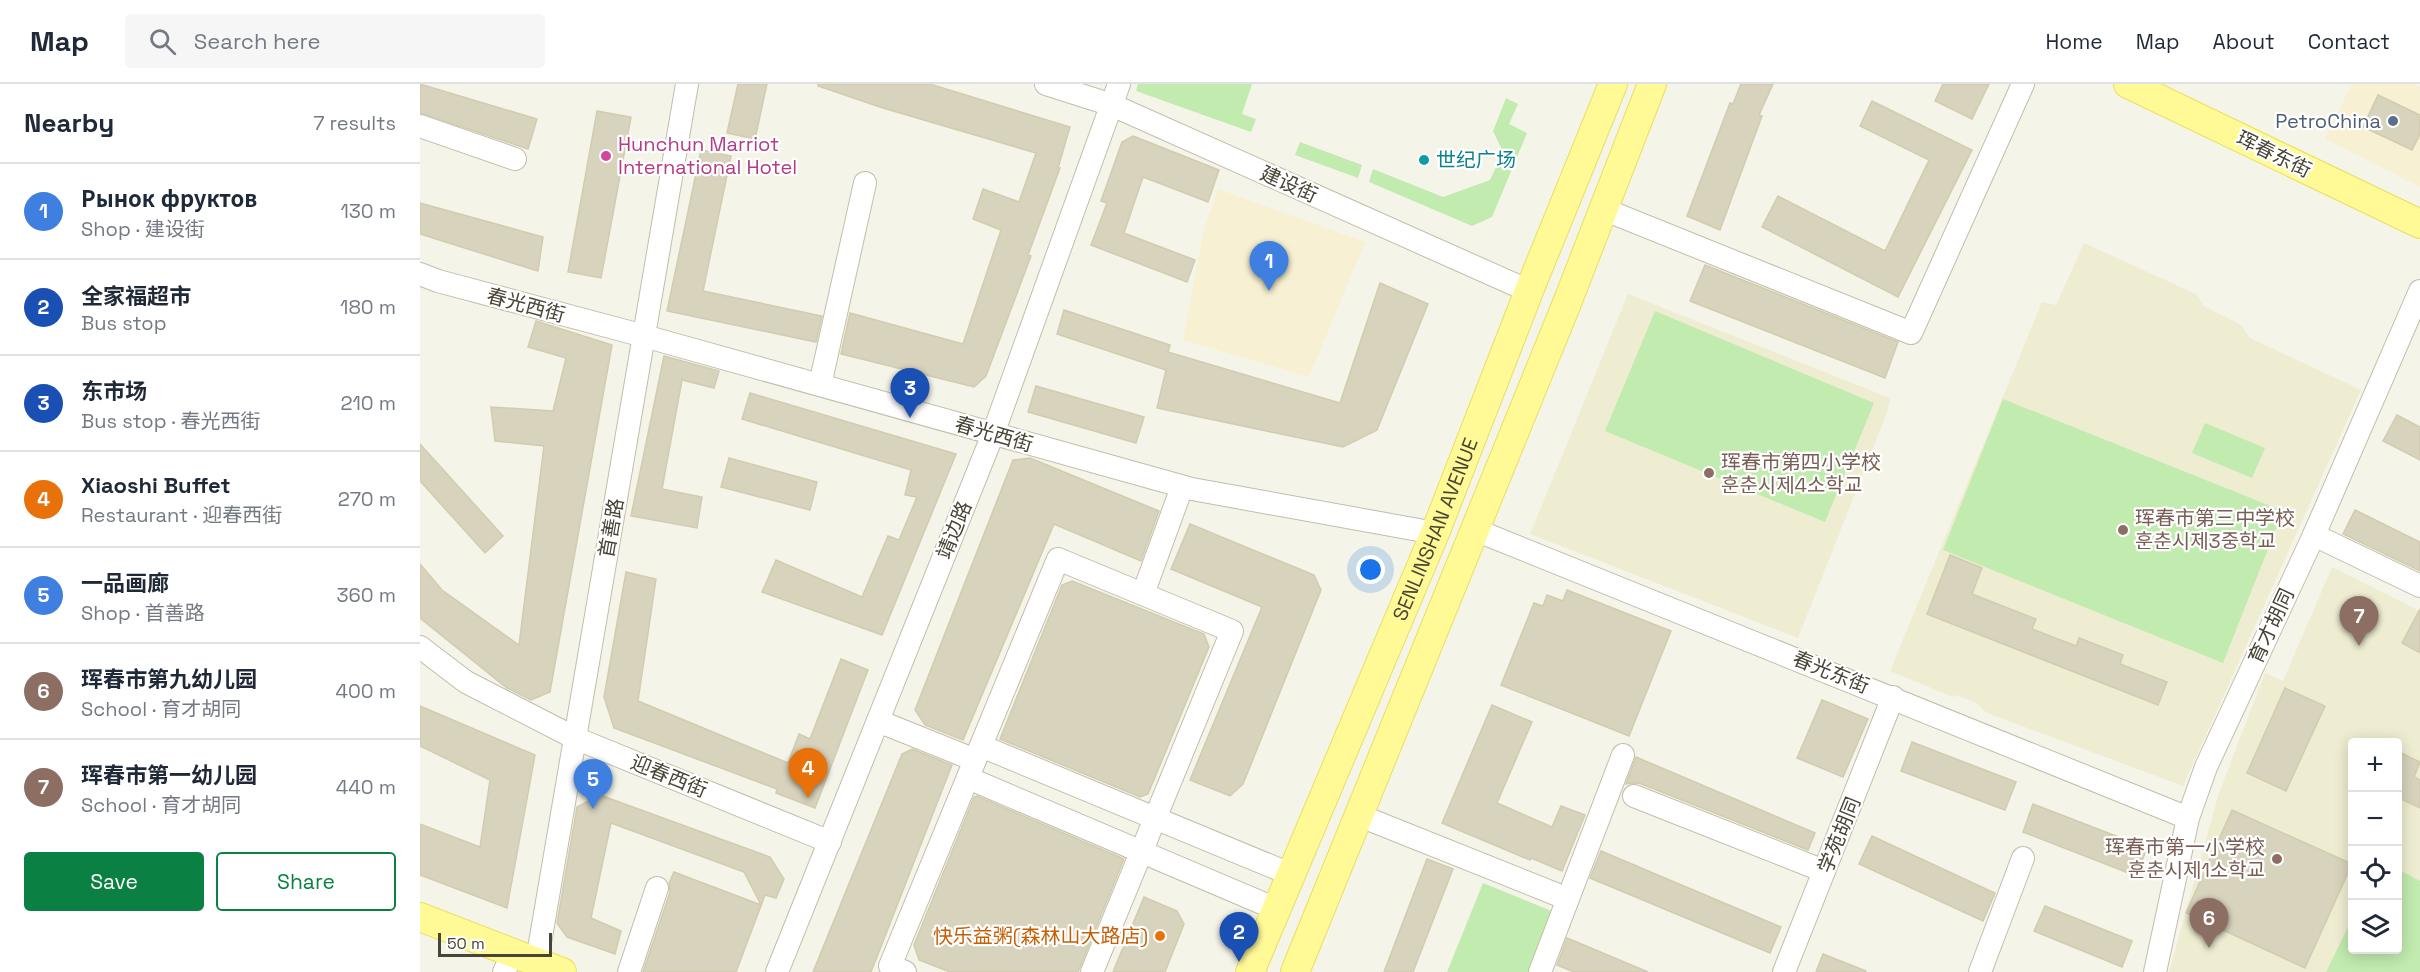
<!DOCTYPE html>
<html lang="en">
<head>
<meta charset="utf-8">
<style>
	:root { --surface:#fff; --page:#f6f6f7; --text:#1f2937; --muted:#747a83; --line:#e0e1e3; --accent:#0b8043 }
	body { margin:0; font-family:"Space Grotesk","Noto Sans SC","Noto Sans KR",sans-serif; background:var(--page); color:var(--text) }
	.controls { position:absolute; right:18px; bottom:18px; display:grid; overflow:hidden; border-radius:6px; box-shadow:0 3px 15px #0003 }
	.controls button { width:54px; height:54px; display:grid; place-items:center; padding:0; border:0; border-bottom:2px solid var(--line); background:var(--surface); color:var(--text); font:30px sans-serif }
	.scale { position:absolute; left:18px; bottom:15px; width:114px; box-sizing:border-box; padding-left:6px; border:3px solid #484536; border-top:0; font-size:16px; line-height:21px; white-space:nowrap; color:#484536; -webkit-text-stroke:4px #fff; paint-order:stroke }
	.you { position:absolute; left:951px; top:486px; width:21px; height:21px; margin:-15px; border:4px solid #fff; border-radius:50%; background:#1a73e8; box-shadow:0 0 0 9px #1a73e833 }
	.badge { display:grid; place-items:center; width:39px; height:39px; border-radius:50%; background:var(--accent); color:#fff; font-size:20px; font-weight:700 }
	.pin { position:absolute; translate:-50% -50px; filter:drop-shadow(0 2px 3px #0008) }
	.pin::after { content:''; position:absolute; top:32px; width:21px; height:18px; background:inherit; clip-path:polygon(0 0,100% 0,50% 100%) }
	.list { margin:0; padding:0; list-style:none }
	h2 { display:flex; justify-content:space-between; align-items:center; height:78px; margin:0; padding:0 24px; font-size:26px }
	h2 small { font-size:20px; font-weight:400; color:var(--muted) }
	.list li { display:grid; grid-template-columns:39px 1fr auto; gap:18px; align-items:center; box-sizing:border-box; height:96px; padding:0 24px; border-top:2px solid var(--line) }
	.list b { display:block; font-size:22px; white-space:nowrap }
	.list p { margin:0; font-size:20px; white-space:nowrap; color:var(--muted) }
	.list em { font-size:20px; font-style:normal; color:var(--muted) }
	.actions { display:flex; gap:12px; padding:18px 24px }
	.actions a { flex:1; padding:14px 0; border:2px solid var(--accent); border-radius:6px; text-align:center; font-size:21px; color:var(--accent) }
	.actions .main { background:var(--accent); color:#fff }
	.icon { flex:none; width:33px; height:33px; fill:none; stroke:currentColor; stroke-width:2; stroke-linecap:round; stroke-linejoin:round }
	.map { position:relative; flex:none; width:2000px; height:888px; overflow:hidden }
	header { display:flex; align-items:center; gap:36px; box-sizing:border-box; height:84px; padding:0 30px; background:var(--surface); border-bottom:2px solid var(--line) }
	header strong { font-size:28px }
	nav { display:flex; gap:33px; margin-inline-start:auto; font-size:21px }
	.search { width:420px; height:54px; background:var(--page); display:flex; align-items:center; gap:15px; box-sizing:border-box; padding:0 21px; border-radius:6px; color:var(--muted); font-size:22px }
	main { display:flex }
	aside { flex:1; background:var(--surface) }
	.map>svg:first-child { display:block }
</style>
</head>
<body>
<header>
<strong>Map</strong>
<div class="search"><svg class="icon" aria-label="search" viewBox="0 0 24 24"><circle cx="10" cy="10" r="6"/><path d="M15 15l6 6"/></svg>Search here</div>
<nav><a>Home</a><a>Map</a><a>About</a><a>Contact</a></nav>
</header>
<main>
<aside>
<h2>Nearby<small>7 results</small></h2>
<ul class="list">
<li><span class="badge" style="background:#3f7fe0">1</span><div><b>Рынок фруктов</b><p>Shop · 建设街</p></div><em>130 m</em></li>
<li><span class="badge" style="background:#1a4fb4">2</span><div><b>全家福超市</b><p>Bus stop</p></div><em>180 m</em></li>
<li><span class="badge" style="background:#1a4fb4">3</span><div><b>东市场</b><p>Bus stop · 春光西街</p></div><em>210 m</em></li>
<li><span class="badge" style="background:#e8710a">4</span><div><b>Xiaoshi Buffet</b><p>Restaurant · 迎春西街</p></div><em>270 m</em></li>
<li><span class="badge" style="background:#3f7fe0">5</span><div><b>一品画廊</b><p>Shop · 首善路</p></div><em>360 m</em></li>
<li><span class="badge" style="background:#8d6e63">6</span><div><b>珲春市第九幼儿园</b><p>School · 育才胡同</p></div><em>400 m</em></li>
<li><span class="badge" style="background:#8d6e63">7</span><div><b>珲春市第一幼儿园</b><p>School · 育才胡同</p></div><em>440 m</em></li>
</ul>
<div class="actions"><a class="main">Save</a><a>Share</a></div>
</aside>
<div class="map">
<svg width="2000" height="888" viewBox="0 0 2000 888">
	<rect width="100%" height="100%" fill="#f5f4e8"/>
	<g fill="#f7f0d2">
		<path d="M1932,0H1995L2000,3V103L1905,55Z"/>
		<path d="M798,105L945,158L889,293L763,256L784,145Z"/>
	</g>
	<g fill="#eeedd1" fill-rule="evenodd">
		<path d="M1664,159L1776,210L1785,223L1820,240L1830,254L1941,306L1763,702L1567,629L1558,620L1537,611L1533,613L1470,587L1622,218L1636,221Z"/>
		<path d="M1208,210L1470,314L1467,329L1378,554L1110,450Z"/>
		<path d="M1912,483L2000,527V888H1749L1798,712L1845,589L1863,597ZM1932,658H1978V866H1932Z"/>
	</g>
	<g fill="#c2ebaf">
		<path d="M718,0H832L822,30L836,35L831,48L716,7Z"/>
		<path d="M1086,14L1098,20L1089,40L1107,49L1072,133L1052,142L949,98L953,85L1023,113L1070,96L1083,68L1073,47Z"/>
		<path d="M880,58L942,81L938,94L875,71Z"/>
		<path d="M1235,227L1454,319L1405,438L1185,347Z"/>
		<path d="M1583,315L1863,427L1803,579L1523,466Z"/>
		<path d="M1785,339L1845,364L1832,394L1772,369Z"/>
		<path d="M1978,785L2000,797V888H1906L1932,835V866H1978Z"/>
		<path d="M1063,799L1134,828L1110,888H1027Z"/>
	</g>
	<g fill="#d7d3bc" stroke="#d2ccaf" stroke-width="1.5">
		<path d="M0,0L117,35L108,65L0,29Z"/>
		<path d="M318,0H347L335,55L307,49Z"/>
		<path d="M398,0H510L650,43L638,84H640L608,171L611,172L566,292L554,303L421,270L430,229L543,260L581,146L553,135L563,105L599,118L616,69L463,24L398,2Z"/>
		<path d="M1321,0H1353L1339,31L1342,32L1300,146L1267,132L1310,19L1313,20Z"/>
		<path d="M1523,0H1569L1552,35L1515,17Z"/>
		<path d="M1958,11L2000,31V50L1992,66L1943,43Z"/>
		<path d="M1452,17L1552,66L1478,213L1342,143L1358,112L1465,167L1509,76L1440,42Z"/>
		<path d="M177,27L211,33L181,194L148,188Z"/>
		<path d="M713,52L799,86L788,118L723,93L704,149L775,176L767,198L671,161L687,119L681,117L702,58Z"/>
		<path d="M281,66L311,72L283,207L402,232L396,258L247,227Z"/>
		<path d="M0,119L123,153L118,187L0,150Z"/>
		<path d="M1285,181L1478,258L1465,294L1270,217Z"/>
		<path d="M960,199L1008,220L957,346L923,363L737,324L746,286L637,250L644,226L750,261L748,268L920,319Z"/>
		<path d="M116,237L192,261L130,608L111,616L87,604L0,534V480L22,506L99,561L124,362L75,357L71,323L133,327L146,274L108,263Z"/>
		<path d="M244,272L299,287L294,304L262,296L242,405L282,413L277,444L211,432Z"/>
		<path d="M616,302L724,333L716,359L608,328Z"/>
		<path d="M330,309L536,370L462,551L342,508L356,476L442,513L468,452L479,456L497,413L485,411L491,386L322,335Z"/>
		<path d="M1977,331L2000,343V376L1963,357Z"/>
		<path d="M0,360L83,452L65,469L0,397Z"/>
		<path d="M309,374L397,398L390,426L301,403Z"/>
		<path d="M610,374L739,427L721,477L634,440L543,656L505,641L495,626L593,376Z"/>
		<path d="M1935,426L2000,458V487L1923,450Z"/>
		<path d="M770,440L894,491L901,506L823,700L810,712L770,696L842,523L751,485Z"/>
		<path d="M1530,471L1562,484L1552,510L1616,535L1612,545L1656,562L1659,554L1703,571L1700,580L1747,598L1738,621L1507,530Z"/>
		<path d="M206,488L236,495L218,617L368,679L379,650L390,655L421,575L448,586L395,724L356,709L357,705L194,644L184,613Z"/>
		<path d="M652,497L784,550L789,563L728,710L720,713L580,655L642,501Z"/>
		<path d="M1147,506L1251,547L1209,652L1081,601L1114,519L1123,522L1127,511L1143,517Z"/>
		<path d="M2000,525V569L1982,559Z"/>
		<path d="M1865,604L1905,622L1866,707L1827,689Z"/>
		<path d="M1402,616L1448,635L1423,693L1377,674Z"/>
		<path d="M1072,621L1112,638L1077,719L1132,743L1141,722L1165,731L1142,787L1111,774L1110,776L1022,739Z"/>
		<path d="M0,622L115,671L87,824L0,791V740L60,763L70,696L0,662Z"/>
		<path d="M1492,658L1596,698L1585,726L1481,687Z"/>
		<path d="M492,665L532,681L451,888H393L482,670Z"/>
		<path d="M1977,667L2000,678L1994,693L2000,696V724L1977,713Z"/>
		<path d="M1216,673L1395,749L1388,766L1219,699L1206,700Z"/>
		<path d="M180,711L350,773L364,795L356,814L345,811L316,888H223L250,808L249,799L254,788L341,821L324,788L191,739L171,834L201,847L195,870L147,853L137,839L157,723Z"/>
		<path d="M557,712L704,775L658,888H530L499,876L494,861L554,713Z"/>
		<path d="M1613,720L1727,764L1716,792L1603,748Z"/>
		<path d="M1812,726L1932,780L1885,884L1766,829Z"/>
		<path d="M1452,752L1575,809L1563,837L1439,780Z"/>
		<path d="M1181,767L1361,843L1350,869L1170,794Z"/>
		<path d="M1007,775L1033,785L993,888H964Z"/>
		<path d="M724,813L757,827L764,840L745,888H693Z"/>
		<path d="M1625,822L1712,857L1702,883L1614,847Z"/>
		<path d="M1147,854L1228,888H1154L1137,881Z"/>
		<path d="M1403,870L1446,887V888H1396Z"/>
	</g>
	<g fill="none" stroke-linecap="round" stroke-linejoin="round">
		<g stroke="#c1beaa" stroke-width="24">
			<g id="minor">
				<path d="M626,0L692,21L1109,207"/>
				<path d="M0,42L95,75"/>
				<path d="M1183,125L1491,249L1603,0"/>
				<path d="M0,190L18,197L224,252L772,405L1015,449"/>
				<path d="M400,301L445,99"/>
				<path d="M1053,445L1768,734"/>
				<path d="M1894,451L2000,502"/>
				<path d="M723,510L762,403"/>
				<path d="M0,563L46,598L155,654L410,758"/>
				<path d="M458,637L555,676"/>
				<path d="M561,662L870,790"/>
				<path d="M548,694L856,825"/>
				<path d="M1214,712L1404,787"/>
				<path d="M938,731L1148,815"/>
				<path d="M84,888L86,884"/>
				<path d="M115,888L267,0"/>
				<path d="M209,888L237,804"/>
				<path d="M357,888L573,350L699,0"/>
				<path d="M485,888L470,882L638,475L812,547L672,888"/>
				<path d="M1120,888L1203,671"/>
				<path d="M1364,888L1473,613"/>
				<path d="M1560,888L1603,774"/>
				<path d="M1735,888L1768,734L1786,683L1894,451L2000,207"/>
			</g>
		</g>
		<g stroke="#e9e061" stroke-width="30">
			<g id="major">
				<path d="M1708,0L2000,140"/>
				<path d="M0,833L142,888"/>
				<path id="s1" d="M830,888L1015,449L1109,207L1193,0"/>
				<path d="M875,888L1147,219L1232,0"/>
			</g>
		</g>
		<use href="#minor" stroke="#fff" stroke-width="22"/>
		<use href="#major" stroke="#fff996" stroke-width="28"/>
	</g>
	<circle fill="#5c6f8a" stroke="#fff" stroke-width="2" cx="1973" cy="37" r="6"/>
	<circle fill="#d1479c" stroke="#fff" stroke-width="2" cx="186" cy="72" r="6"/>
	<circle fill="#0f9aa8" stroke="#fff" stroke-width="2" cx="1004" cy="76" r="6"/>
	<g fill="#8d6e63" stroke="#fff" stroke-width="2">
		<circle cx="1289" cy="389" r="6"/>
		<circle cx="1703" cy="446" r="6"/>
		<circle cx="1857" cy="775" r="6"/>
	</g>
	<circle fill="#e8710a" stroke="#fff" stroke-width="2" cx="740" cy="852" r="6"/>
	<g text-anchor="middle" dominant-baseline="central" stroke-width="4.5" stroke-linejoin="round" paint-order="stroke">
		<g font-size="20" fill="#4e5e75" stroke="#fff" text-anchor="end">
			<text x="1961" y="37">PetroChina</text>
		</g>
		<g font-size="20" fill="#b23c85" stroke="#fff" text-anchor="start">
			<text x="198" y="60">Hunchun Marriot<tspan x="198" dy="23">International Hotel</tspan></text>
		</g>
		<g font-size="20" fill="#484536" stroke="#fff">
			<text transform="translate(1854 70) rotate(26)">珲春东街</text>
			<text transform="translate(869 100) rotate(24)">建设街</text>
			<text transform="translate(106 221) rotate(15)">春光西街</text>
			<text transform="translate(574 350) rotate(16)">春光西街</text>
			<text transform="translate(191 444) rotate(-80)">首善路</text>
			<text stroke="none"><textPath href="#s1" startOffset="480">SENLINSHAN AVENUE</textPath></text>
			<text transform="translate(534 446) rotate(-68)">靖边路</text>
			<text transform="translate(1851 542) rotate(-65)">育才胡同</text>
			<text transform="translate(1411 588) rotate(22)">春光东街</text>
			<text transform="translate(249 692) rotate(22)">迎春西街</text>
			<text transform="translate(1419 751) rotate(-68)">学苑胡同</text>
		</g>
		<g font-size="20" fill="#0d838f" stroke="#fff" text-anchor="start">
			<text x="1016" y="76">世纪广场</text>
		</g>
		<g font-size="20" fill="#785e54" stroke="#fff" text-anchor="start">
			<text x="1301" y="378">珲春市第四小学校<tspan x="1301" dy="23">훈춘시제4소학교</tspan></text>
			<text x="1715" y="434">珲春市第三中学校<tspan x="1715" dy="23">훈춘시제3중학교</tspan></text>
			<text x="1845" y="763" text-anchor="end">珲春市第一小学校<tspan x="1845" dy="23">훈춘시제1소학교</tspan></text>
		</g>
		<g font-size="20" fill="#c56008" stroke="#fff" text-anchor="end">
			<text x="728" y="852">快乐益粥(森林山大路店)</text>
		</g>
	</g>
</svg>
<div class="controls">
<button>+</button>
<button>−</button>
<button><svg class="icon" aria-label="locate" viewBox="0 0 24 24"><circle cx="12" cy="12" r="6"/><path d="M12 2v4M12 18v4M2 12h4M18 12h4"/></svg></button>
<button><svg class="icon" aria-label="layers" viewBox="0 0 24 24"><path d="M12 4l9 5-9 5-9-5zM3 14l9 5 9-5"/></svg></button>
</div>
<div class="scale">50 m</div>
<div class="you"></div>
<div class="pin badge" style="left:849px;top:207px;background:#3f7fe0">1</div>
<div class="pin badge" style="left:819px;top:878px;background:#1a4fb4">2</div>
<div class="pin badge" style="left:490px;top:334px;background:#1a4fb4">3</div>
<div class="pin badge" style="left:388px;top:714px;background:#e8710a">4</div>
<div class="pin badge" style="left:173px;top:725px;background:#3f7fe0">5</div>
<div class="pin badge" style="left:1789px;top:864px;background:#8d6e63">6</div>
<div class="pin badge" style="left:1939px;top:562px;background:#8d6e63">7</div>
</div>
</main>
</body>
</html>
